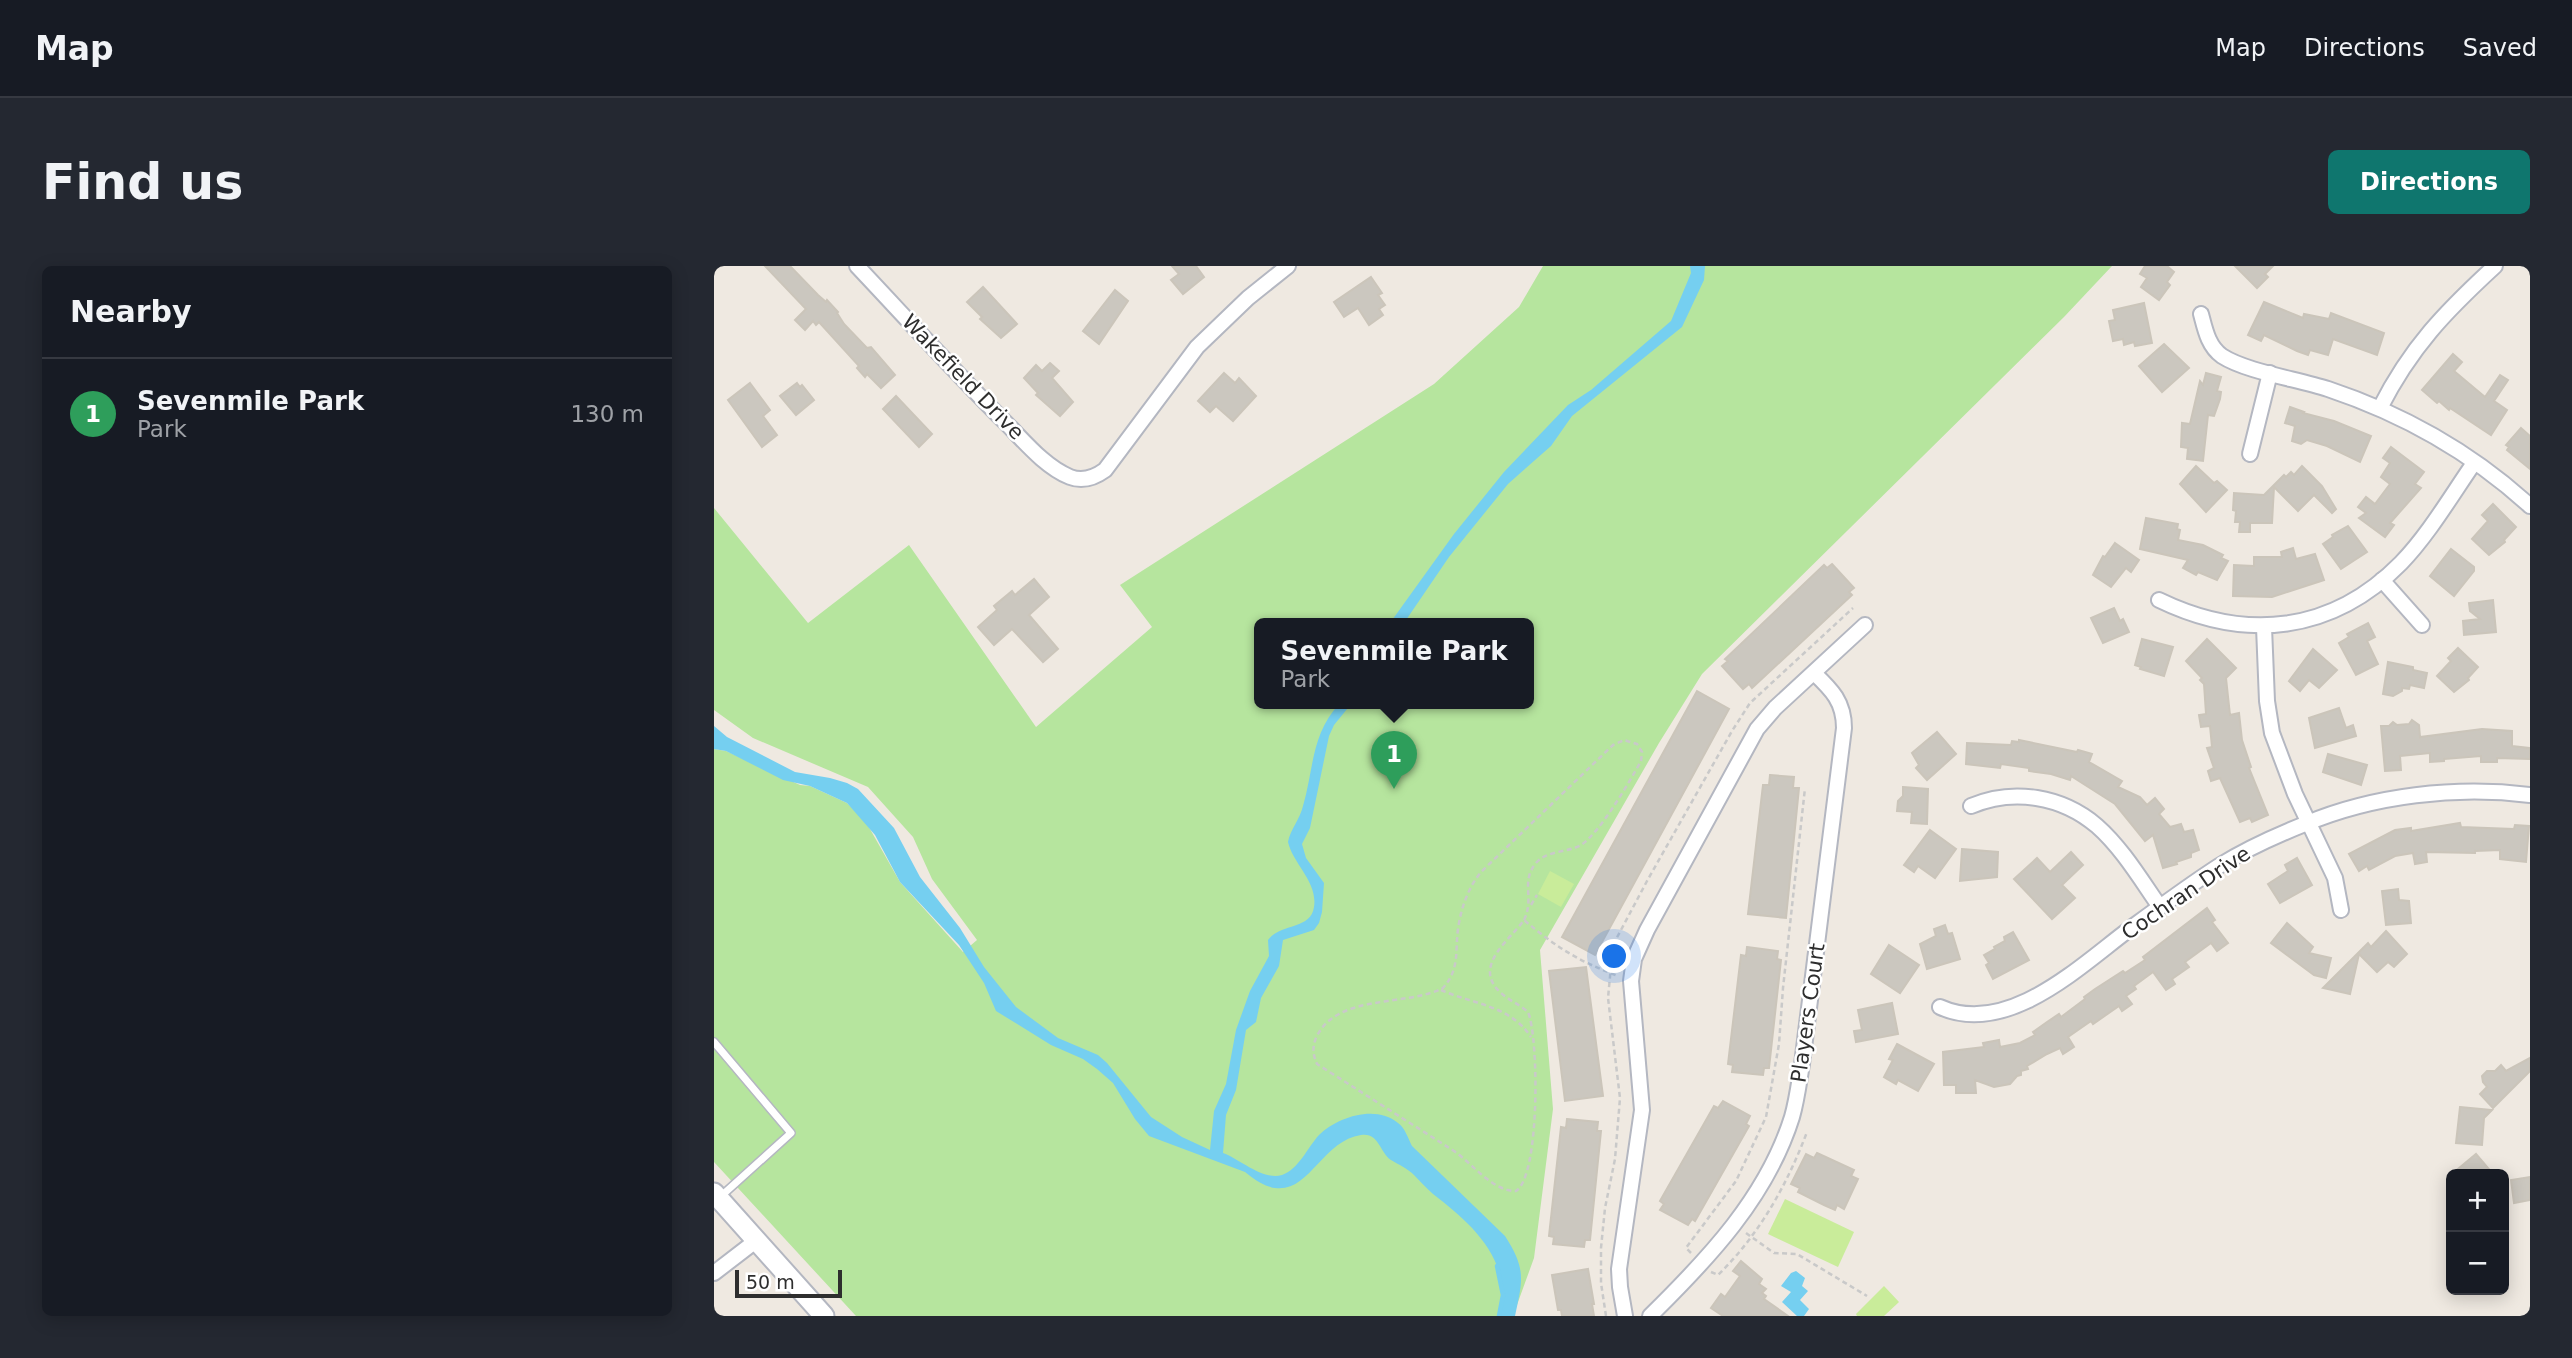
<!DOCTYPE html>
<html lang="en">
<head>
<meta charset="utf-8">
<style>
	:root { --surface:#171b24; --page:#242831; --text:#f1f3f6; --muted:#9ea1a6; --line:#363941; --accent:#0f766e }
	body { margin:0; font-family:"DejaVu Sans",sans-serif; background:var(--page); color:var(--text) }
	.controls { position:absolute; right:21px; bottom:21px; display:grid; overflow:hidden; border-radius:10px; box-shadow:0 4px 18px #0003 }
	.controls button { width:63px; height:63px; display:grid; place-items:center; padding:0; border:0; border-bottom:2px solid var(--line); background:var(--surface); color:var(--text); font:35px sans-serif }
	.scale { position:absolute; left:21px; bottom:18px; width:107px; box-sizing:border-box; padding-left:7px; border:4px solid #2e2e2e; border-top:0; font-size:19px; line-height:24px; white-space:nowrap; color:#2e2e2e; -webkit-text-stroke:5px #fff; paint-order:stroke }
	.you { position:absolute; left:901px; top:691px; width:24px; height:24px; margin:-18px; border:5px solid #fff; border-radius:50%; background:#1a73e8; box-shadow:0 0 0 10px #1a73e833 }
	.badge { display:grid; place-items:center; width:46px; height:46px; border-radius:50%; background:var(--accent); color:#fff; font-size:23px; font-weight:700 }
	.pin { position:absolute; translate:-50% -58px; filter:drop-shadow(0 2px 4px #0008) }
	.pin::after { content:''; position:absolute; top:37px; width:24px; height:21px; background:inherit; clip-path:polygon(0 0,100% 0,50% 100%) }
	.popup { position:absolute; left:540px; top:352px; width:280px; height:91px; box-sizing:border-box; display:grid; place-content:center; border-radius:10px; background:var(--surface); filter:drop-shadow(0 2px 5px #0005); font-size:23px; white-space:nowrap; color:var(--muted) }
	.popup b { font-size:26px; color:var(--text) }
	.popup::after { content:''; position:absolute; left:50%; top:100%; margin-left:-14px; border:14px solid transparent; border-top-color:var(--surface) }
	.list { margin:0; padding:0; list-style:none }
	h2 { display:flex; justify-content:space-between; align-items:center; height:91px; margin:0; padding:0 28px; font-size:30px }
	h2 small { font-size:23px; font-weight:400; color:var(--muted) }
	.list li { display:grid; grid-template-columns:46px 1fr auto; gap:21px; align-items:center; box-sizing:border-box; height:112px; padding:0 28px; border-top:2px solid var(--line) }
	.list b { display:block; font-size:26px; white-space:nowrap }
	.list p { margin:0; font-size:23px; white-space:nowrap; color:var(--muted) }
	.list em { font-size:23px; font-style:normal; color:var(--muted) }
	.map { position:relative; flex:none; width:1816px; height:1050px; overflow:hidden; border-radius:10px }
	header { display:flex; align-items:center; gap:42px; box-sizing:border-box; height:98px; padding:0 35px; background:var(--surface); border-bottom:2px solid var(--line) }
	header strong { font-size:33px }
	nav { display:flex; gap:38px; margin-inline-start:auto; font-size:24px }
	.intro { display:flex; align-items:center; justify-content:space-between; box-sizing:border-box; height:168px; padding:0 42px }
	h1 { margin:0; font-size:49px }
	.button { padding:18px 32px; border-radius:10px; background:var(--accent); color:#fff; font-size:24px; font-weight:700 }
	main { display:flex; gap:42px; padding:0 42px }
	aside { flex:1; background:var(--surface); border-radius:10px; box-shadow:0 4px 18px #0003 }
	.map>svg:first-child { display:block }
</style>
</head>
<body>
<header>
<strong>Map</strong>
<nav><a>Map</a><a>Directions</a><a>Saved</a></nav>
</header>
<div class="intro"><h1>Find us</h1><a class="button">Directions</a></div>
<main>
<aside>
<h2>Nearby<small></small></h2>
<ul class="list">
<li><span class="badge" style="background:#2e9e5b">1</span><div><b>Sevenmile Park</b><p>Park</p></div><em>130 m</em></li>
</ul>
</aside>
<div class="map">
<svg width="1816" height="1050" viewBox="0 0 1816 1050">
	<rect width="100%" height="100%" fill="#efe9e1"/>
	<path fill="#b6e59e" fill-rule="evenodd" d="M829,0H1398L1350,51L988,408L945,477L826,684L839,843L820,992L799,1050H142L0,896V483L12,485L86,519L96,520L133,537L152,556L186,616L249,686L263,674L218,613L199,571L154,521L39,472L0,444V242L94,357L195,279L322,461L438,361L406,319L720,118L805,41ZM545,357H815V437H545Z"/>
	<g fill="#c9ec9a">
		<path d="M836,605L860,618L847,641L824,628Z"/>
		<path d="M1071,933L1140,966L1124,1001L1054,968Z"/>
		<path d="M1170,1020L1185,1036L1170,1050H1143L1142,1048Z"/>
	</g>
	<g fill="#75cff0">
		<path d="M976,0H991L990,14L968,61L858,150L837,180L794,218L735,291L690,357H676L740,268L790,206L854,139L877,124L957,55L977,7Z"/>
		<path d="M626,437H638L620,459L615,470L596,562L588,578L592,592L610,617L608,646L605,657L600,664L569,674L565,700L547,732L542,756L532,764L522,824L512,849L509,887C526,893 549,915 568,909C584,904 594,881 605,869C623,851 662,838 684,857C691,862 694,872 698,880L791,970C812,1003 809,1013 801,1050H785C786,1041 790,1033 789,1024C784,980 751,953 719,928C712,922 706,915 700,909C693,902 685,899 677,894C666,887 665,866 647,869C599,876 590,956 531,906L435,870L421,853L399,817L383,803L369,793L337,779L282,745L270,717L245,679L186,616L161,569L133,537L96,520L69,514L12,485L0,483V460L13,471L81,506L116,512L133,517L144,523L180,562L206,611L246,662L270,701L302,741L344,772L384,789L393,797L437,851L468,871L496,884L500,845L512,818L522,764L536,725L555,690L554,674C566,657 597,664 600,641C604,616 579,598 574,576C576,564 586,553 589,540C600,502 597,468 626,437Z"/>
		<path d="M1082,1005L1091,1012L1088,1020L1094,1025L1086,1034L1095,1043L1090,1050H1083L1068,1036L1077,1026L1067,1020L1077,1007Z"/>
	</g>
	<g fill="none" stroke-linecap="round" stroke-linejoin="round">
		<path stroke="#75cff0" stroke-width="4.5" d="M783,1000L789,1029L785,1050"/>
	</g>
	<g fill="#cbc7bf" stroke="#cbc5ba" stroke-width="2">
		<path d="M51,0H76L104,29L112,36L113,34L124,46L123,47L130,58L153,82L157,81L181,109L167,122L153,108L151,111L143,102L145,100L105,56L102,59L99,55L91,64L81,54L92,43Z"/>
		<path d="M458,0H482L490,11L469,28L457,14L465,8Z"/>
		<path d="M1431,0H1453L1460,6L1453,16L1456,19L1445,34L1427,21L1433,12L1426,8Z"/>
		<path d="M1521,0H1559L1551,8L1554,11L1543,22Z"/>
		<path d="M657,11L668,27L664,29L671,39L665,43L669,49L655,59L644,42L630,51L620,36Z"/>
		<path d="M269,21L303,58L287,72L266,53L268,51L253,36Z"/>
		<path d="M401,24L414,35L385,78L369,65Z"/>
		<path d="M1550,36L1589,52L1590,48L1615,53L1617,47L1670,67L1663,89L1619,73L1614,89L1596,84L1594,89L1583,85L1550,69L1547,75L1534,69Z"/>
		<path d="M1430,37L1438,77L1421,80L1420,76L1410,79L1409,73L1399,75L1395,55L1401,54L1399,44Z"/>
		<path d="M1450,78L1475,102L1448,126L1425,100Z"/>
		<path d="M1739,88L1748,96L1740,105L1771,131L1786,109L1794,114L1780,135L1793,144L1777,169L1736,142L1735,144L1725,135L1723,137L1708,124Z"/>
		<path d="M336,97L345,105L338,112L359,136L346,150L322,129L324,127L310,112L322,99L328,105Z"/>
		<path d="M510,107L521,117L525,112L542,130L519,155L502,140L496,146L484,135Z"/>
		<path d="M1492,107L1507,111L1503,125L1507,126L1506,133L1500,150L1494,149L1489,195L1473,193L1474,182L1467,181L1468,157L1476,158L1486,115L1489,119Z"/>
		<path d="M36,117L56,144L49,150L63,169L48,181L14,134Z"/>
		<path d="M83,117L86,121L88,119L100,134L82,149L66,130Z"/>
		<path d="M182,130L218,168L205,181L169,143Z"/>
		<path d="M1576,141L1590,146L1589,147L1620,155L1657,170L1646,196L1613,180L1593,174L1587,178L1578,175L1581,160L1571,157Z"/>
		<path d="M1807,162L1816,170V203L1793,184L1795,181L1792,179Z"/>
		<path d="M1677,181L1710,206L1701,218L1707,222L1676,257L1680,259L1671,271L1645,252L1652,247L1644,241L1652,231L1661,238L1676,218L1667,211L1676,197L1669,192Z"/>
		<path d="M1482,200L1500,217L1503,215L1513,224L1492,246L1466,218Z"/>
		<path d="M1588,200L1608,220L1622,243L1618,247L1600,229L1584,245L1560,221L1558,257H1536V266H1525L1526,256H1521L1522,245L1519,244L1520,227L1550,229L1570,209L1572,211L1577,206L1580,209Z"/>
		<path d="M1779,238L1802,261L1790,274L1791,276L1775,289L1758,273L1774,255L1768,249Z"/>
		<path d="M1432,252L1464,258L1463,263L1466,264L1464,274L1489,279L1509,289L1507,292L1514,295L1503,314L1484,306L1482,309L1469,302L1474,294L1426,283Z"/>
		<path d="M1634,260L1653,286L1627,303L1609,278L1619,271L1618,269Z"/>
		<path d="M1401,277L1425,294L1417,306L1412,302L1397,321L1379,309L1389,290L1391,291Z"/>
		<path d="M1579,282L1582,293L1601,288L1610,314L1558,331L1519,330L1520,299L1540,300V291H1568L1567,286Z"/>
		<path d="M1737,283L1760,301V305L1740,330L1716,310Z"/>
		<path d="M1118,298L1140,322L1135,326L1138,329L1038,422L1035,418L1029,423L1008,400L1014,395L1011,393L1110,299L1113,302Z"/>
		<path d="M320,313L335,331L315,349L344,383L329,396L298,363L280,379L264,361L283,344L280,340L298,325L301,329Z"/>
		<path d="M1779,334L1782,366L1750,369L1749,355L1766,353L1756,345L1755,337Z"/>
		<path d="M1400,342L1406,355L1409,353L1415,366L1389,377L1377,352Z"/>
		<path d="M1654,357L1661,371L1653,375L1664,398L1642,409L1625,377L1635,371L1633,368Z"/>
		<path d="M1428,373L1459,381L1450,410L1426,403L1427,401L1421,399Z"/>
		<path d="M1493,373L1522,402L1512,412L1516,449L1525,447L1528,474L1537,501L1535,502L1554,549L1538,556L1536,552L1526,556L1506,512L1497,515L1494,505L1500,502L1493,482L1498,481L1496,460L1487,461L1485,449L1492,448L1490,418L1486,414L1488,412L1472,395Z"/>
		<path d="M1744,382L1764,401L1754,412L1755,414L1740,426L1723,410L1737,395L1734,392Z"/>
		<path d="M1599,383L1623,404L1605,422L1595,414L1586,425L1575,415Z"/>
		<path d="M1674,396L1699,401V404L1713,407L1710,422L1696,419L1695,423L1688,422V425L1679,430L1669,428Z"/>
		<path d="M983,425L1015,443L881,689L848,671Z"/>
		<path d="M1625,442L1632,462L1639,459L1642,470L1601,482L1595,452Z"/>
		<path d="M1698,454L1705,459L1706,471L1768,463L1798,465V480L1816,482V493L1783,492V496H1767V490L1730,493V495L1716,496V487L1686,490L1687,504L1671,505L1667,460H1675L1679,456L1683,459L1695,458Z"/>
		<path d="M1223,466L1242,488L1213,514L1202,502L1205,499L1198,487Z"/>
		<path d="M1305,474L1363,486L1364,484L1378,488L1375,496L1408,515L1404,521L1426,531L1433,539L1441,532L1450,543L1445,548L1456,561L1467,558L1470,566L1479,564L1485,584L1477,587V591L1462,596L1463,598L1449,602L1439,569L1431,575L1401,538L1357,510L1356,514L1337,508L1315,505V502L1287,498L1286,502L1252,498L1253,477L1297,479L1298,475L1305,476Z"/>
		<path d="M1614,488L1653,499L1647,519L1609,506Z"/>
		<path d="M1056,509L1080,511L1079,522H1085L1072,652L1034,648L1049,519H1055Z"/>
		<path d="M1189,521L1214,523L1213,558L1197,557L1198,546L1183,545L1184,535L1189,530Z"/>
		<path d="M1746,557L1747,561L1800,563L1801,559L1815,560L1812,596L1786,593V584L1761,585V587L1712,586L1713,596L1701,598L1699,587L1681,590L1655,604L1653,600L1645,605L1635,588L1681,564L1697,562V565Z"/>
		<path d="M1216,564L1242,583L1221,612L1204,600L1200,606L1190,599Z"/>
		<path d="M1248,583L1284,586L1283,611L1246,615Z"/>
		<path d="M1357,586L1369,599L1348,619L1361,632L1338,653L1300,613L1323,592L1336,606Z"/>
		<path d="M1583,592L1598,619L1566,637L1554,618L1574,605L1571,599Z"/>
		<path d="M1684,623L1685,634L1695,635L1697,657L1672,659L1668,625Z"/>
		<path d="M1493,642L1501,654L1498,656L1514,677L1503,685L1497,677L1471,696L1475,701L1458,713L1461,718L1452,724L1439,706L1420,720L1422,723L1412,730L1418,738L1408,745L1405,740L1379,758L1377,755L1354,771L1360,781L1349,788L1346,782L1333,788L1313,800L1314,803L1307,805V809L1303,810L1296,818L1280,821L1261,814L1262,827H1242V819H1230L1229,786L1270,781L1269,777L1285,774L1286,781L1306,777L1321,769L1319,766L1333,756L1345,748L1347,751L1371,733L1370,731L1381,723L1409,705L1411,707L1431,694L1429,691Z"/>
		<path d="M1573,657L1599,681L1595,687L1617,692L1612,712L1600,709L1557,677Z"/>
		<path d="M1231,659L1234,668L1238,667L1246,693L1213,703L1206,678L1222,670L1220,663Z"/>
		<path d="M1672,665L1693,688L1680,701L1674,696L1663,706L1645,688L1636,728L1609,722L1654,677L1657,681Z"/>
		<path d="M1299,666L1315,694L1279,713L1272,699L1275,697L1270,689L1281,683L1280,681L1291,675L1290,671Z"/>
		<path d="M1175,679L1205,699L1186,727L1157,708Z"/>
		<path d="M1033,681L1064,685L1063,693L1067,694L1055,802H1050L1049,809L1018,806L1019,799L1014,798L1027,689L1032,690Z"/>
		<path d="M872,701L889,830L851,835L835,705Z"/>
		<path d="M1178,737L1184,768L1142,776L1140,765L1148,764L1144,744Z"/>
		<path d="M1183,778L1220,798L1204,825L1184,814L1182,818L1170,811L1179,794L1175,793Z"/>
		<path d="M1816,792V805L1779,842L1766,828L1773,821L1769,816L1768,810L1773,805H1781L1787,799L1792,805Z"/>
		<path d="M1009,835L1036,850L1032,858L1035,860L981,955L978,953L974,959L946,944L950,938L946,935L1000,840L1004,842Z"/>
		<path d="M1746,841L1778,844L1770,852L1768,879L1742,877Z"/>
		<path d="M853,853L884,856L883,865H887L876,974H871L870,981L839,978L840,971L835,970L847,861L852,862Z"/>
		<path d="M1103,887L1140,904L1137,910L1144,913L1130,943L1123,939L1121,944L1110,939L1084,926L1086,922L1077,918L1092,888L1100,892Z"/>
		<path d="M1762,888L1779,908H1738Z"/>
		<path d="M1816,911V934L1800,937L1797,914Z"/>
		<path d="M1027,995L1048,1013L1045,1018L1052,1023L1048,1027L1052,1030L1050,1033L1074,1050H1009L997,1042L1007,1028L1011,1031L1026,1010L1019,1005Z"/>
		<path d="M874,1003L880,1038H878L880,1050H848L847,1044H844L838,1009Z"/>
	</g>
	<g fill="none" stroke-linecap="round" stroke-linejoin="round">
		<g stroke="#b4b7c1" stroke-width="10">
			<path id="service" d="M0,776L77,867L5,932"/>
		</g>
		<g stroke="#b4b7c1" stroke-width="18">
			<g id="minor">
				<path d="M143,0C192,52 240,105 291,156C310,175 331,201 356,211C369,216 380,212 391,204L483,81L534,32L574,0"/>
				<path d="M1487,48C1491,63 1494,80 1508,90C1533,106 1584,113 1614,123C1689,148 1758,187 1816,240"/>
				<path d="M1666,142C1697,81 1731,46 1781,0"/>
				<path d="M1536,188L1556,107"/>
				<path d="M1668,314L1708,359"/>
				<path d="M1445,334C1532,376 1618,367 1687,297C1715,268 1737,230 1760,197"/>
				<path d="M1550,361L1553,435L1558,467L1581,528L1621,612L1627,644"/>
				<path d="M1257,540C1299,522 1348,530 1383,560C1408,582 1427,614 1446,641"/>
				<path d="M1226,741C1292,771 1364,702 1413,665C1443,643 1474,620 1505,600C1532,583 1561,570 1591,558C1660,529 1742,520 1816,529"/>
				<path d="M0,1007L43,974"/>
				<path d="M911,1050L906,1021L905,1003L928,844L917,715L920,693L933,664L1043,463L1061,442L1151,359"/>
				<path d="M936,1050C994,993 1053,931 1078,851C1083,834 1085,816 1088,798L1130,462C1130,436 1118,424 1100,407"/>
			</g>
		</g>
		<g stroke="#b4b7c1" stroke-width="23">
			<path id="secondary" d="M0,927L110,1050"/>
		</g>
		<g stroke="#c9c9c9" stroke-width="2.5" stroke-dasharray="5 3.5" stroke-linecap="butt">
			<path d="M817,639L823,629"/>
			<path d="M810,654C821,632 806,616 822,597C833,584 853,587 867,579C885,568 916,515 927,495L928,486L923,478L910,474L899,479L767,606C754,622 747,642 744,663C741,685 746,703 729,722C693,741 622,727 602,772C598,782 599,789 603,798L740,885C759,898 778,925 802,925C826,910 825,772 814,746C805,738 794,734 786,726C758,700 796,674 810,654C842,681 864,695 904,710"/>
			<path d="M727,724C758,738 796,739 817,771"/>
			<path d="M1032,967L1060,987L1083,988L1153,1030"/>
			<path d="M977,987L972,982L1022,915L1052,851L1065,778L1069,722L1091,522"/>
			<path d="M997,1006L1004,1009C1045,969 1073,919 1093,866"/>
			<path d="M892,1050L887,1017V982L891,942L901,893L906,832L894,732L899,679L933,615L1018,465L1036,437L1139,342"/>
		</g>
		<use href="#service" stroke="#fff" stroke-width="7"/>
		<use href="#minor" stroke="#fff" stroke-width="14"/>
		<use href="#secondary" stroke="#fff" stroke-width="19"/>
	</g>
	<g text-anchor="middle" dominant-baseline="central" stroke-width="5" stroke-linejoin="round" paint-order="stroke">
		<g font-size="21" fill="#2e2e2e" stroke="#fff">
			<text transform="translate(249 111) rotate(46)">Wakefield Drive</text>
			<text transform="translate(1472 627) rotate(-34)">Cochran Drive</text>
			<text transform="translate(1094 747) rotate(-82)">Players Court</text>
		</g>
	</g>
</svg>
<div class="controls">
<button>+</button>
<button>−</button>
</div>
<div class="scale">50 m</div>
<div class="you"></div>
<div class="pin badge" style="left:680px;top:523px;background:#2e9e5b">1</div>
<div class="popup"><b>Sevenmile Park</b>Park</div>
</div>
</main>
</body>
</html>
